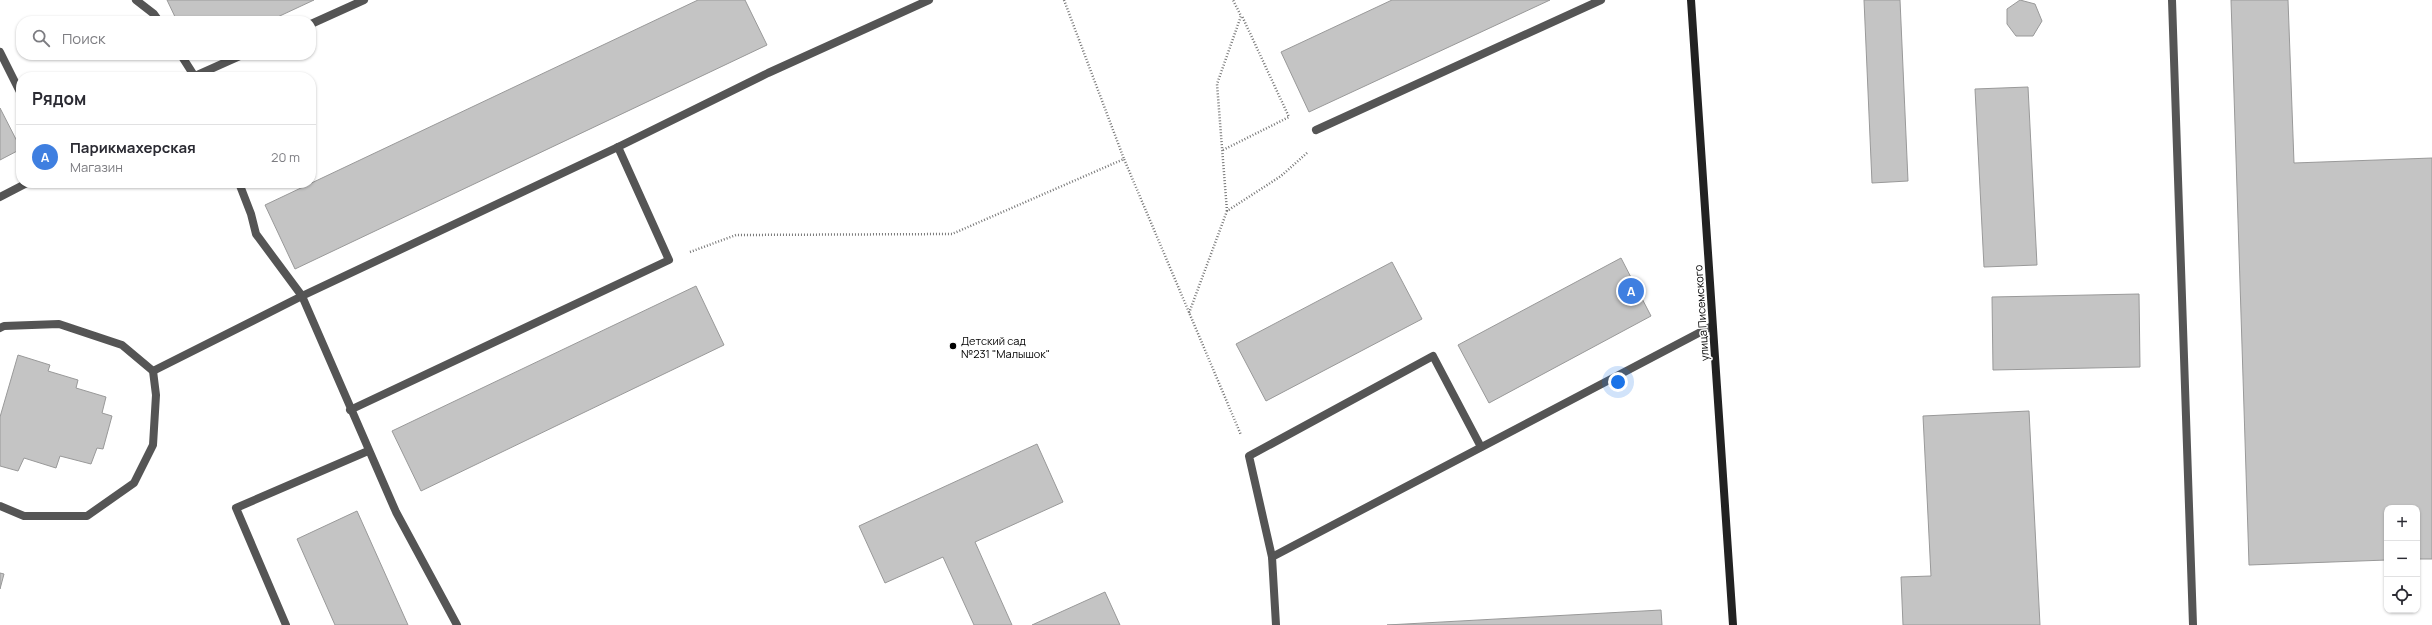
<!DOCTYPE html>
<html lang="ru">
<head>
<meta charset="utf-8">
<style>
	:root { --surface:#fff; --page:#f2f2f3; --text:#2b2b33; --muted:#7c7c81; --line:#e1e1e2; --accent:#000 }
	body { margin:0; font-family:Manrope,sans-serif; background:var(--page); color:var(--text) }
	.controls { position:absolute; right:12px; bottom:12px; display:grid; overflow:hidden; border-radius:8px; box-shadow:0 1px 3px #0004 }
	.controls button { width:36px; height:36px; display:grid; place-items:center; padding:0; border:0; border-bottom:1px solid var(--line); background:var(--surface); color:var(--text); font:20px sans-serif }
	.you { position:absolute; left:1618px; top:382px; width:14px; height:14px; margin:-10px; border:3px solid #fff; border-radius:50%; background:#1a73e8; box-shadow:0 0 0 6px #1a73e833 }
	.badge { display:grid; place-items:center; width:26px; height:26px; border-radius:50%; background:var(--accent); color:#fff; font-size:13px; font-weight:700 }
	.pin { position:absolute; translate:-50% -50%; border:2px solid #fff; box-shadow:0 1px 4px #0006 }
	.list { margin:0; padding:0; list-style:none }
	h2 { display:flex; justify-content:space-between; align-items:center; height:52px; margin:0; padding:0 16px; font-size:17px }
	h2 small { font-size:13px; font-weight:400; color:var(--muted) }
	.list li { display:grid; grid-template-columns:26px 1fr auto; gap:12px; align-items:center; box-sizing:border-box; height:64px; padding:0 16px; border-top:1px solid var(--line) }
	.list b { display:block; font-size:15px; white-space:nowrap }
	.list p { margin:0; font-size:13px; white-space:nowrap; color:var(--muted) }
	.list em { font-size:13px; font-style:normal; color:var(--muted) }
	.icon { flex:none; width:22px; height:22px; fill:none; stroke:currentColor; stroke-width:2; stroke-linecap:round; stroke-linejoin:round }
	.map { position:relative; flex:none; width:2432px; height:625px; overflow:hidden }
	.search { position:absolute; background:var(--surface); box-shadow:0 1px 3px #0004; left:16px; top:16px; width:300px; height:44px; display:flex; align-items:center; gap:10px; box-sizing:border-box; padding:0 14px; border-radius:16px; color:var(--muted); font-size:15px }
	.panel { position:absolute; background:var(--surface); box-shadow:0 1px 3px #0004; left:16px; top:72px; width:300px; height:116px; border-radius:16px }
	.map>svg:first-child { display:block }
</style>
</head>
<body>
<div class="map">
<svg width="2432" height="625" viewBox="0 0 2432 625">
	<rect width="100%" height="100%" fill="#fff"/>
	<g fill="#c4c4c4" stroke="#999">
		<path d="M167,0H314L269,21H177Z"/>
		<path d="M698,0H745L767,45L295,269L265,205Z"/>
		<path d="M1392,0H1550L1309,112L1281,52Z"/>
		<path d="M1864,0H1900L1908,181L1872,183Z"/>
		<path d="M2020,0L2035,4L2042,21L2033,36H2016L2007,24V9Z"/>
		<path d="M2231,0H2288L2294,163L2432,158V559H2417V508H2387V560L2249,565Z"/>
		<path d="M2028,87L2037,265L1984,267L1975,89Z"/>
		<path d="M0,108L21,149L0,160Z"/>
		<path d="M1621,258L1651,316L1489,403L1458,345Z"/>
		<path d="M1392,262L1422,319L1266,401L1236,344Z"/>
		<path d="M696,286L724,345L421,491L392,431Z"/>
		<path d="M2139,294L2140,367L1993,370L1992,297Z"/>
		<path d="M18,355L50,365L48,371L78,380L76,388L106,397L102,413L112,416L103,449L97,448L91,464L60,456L56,468L24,458L18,471L0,466V417Z"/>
		<path d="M2029,411L2040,625H1903L1901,577L1931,576L1923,416Z"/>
		<path d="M1037,444L1063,502L975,542L1012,625H974L943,557L885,583L859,526Z"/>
		<path d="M357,511L408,625H335L297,539Z"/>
		<path d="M0,573L4,574L0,589Z"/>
		<path d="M1105,592L1120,625H1032Z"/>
		<path d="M1661,610L1662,625H1387Z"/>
	</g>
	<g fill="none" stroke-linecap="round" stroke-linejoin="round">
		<g stroke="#777" stroke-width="2.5" stroke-dasharray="1 2" stroke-linecap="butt">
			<path d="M1064,0L1124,159"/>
			<path d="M1223,150L1289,117L1242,16"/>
			<path d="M1227,211L1217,84L1241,16L1233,0"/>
			<path d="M690,252L736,235L952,234L1124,159L1241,435"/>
			<path d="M1189,313L1227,211L1281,176L1308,152"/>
		</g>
		<g stroke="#555" stroke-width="8">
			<path d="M2172,0L2193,625"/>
			<path d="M311,24L364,0"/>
			<path d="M0,52L21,94"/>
			<path d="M195,76L242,55"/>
			<path d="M1316,130L1601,0"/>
			<path d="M0,197L27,183"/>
			<path d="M302,296L396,512L457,625"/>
			<path d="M0,328L4,326L59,324L122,345L153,371L156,395L153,445L134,483L87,516H24L0,506"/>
			<path d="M153,371L302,296L618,147L768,73L929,0"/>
			<path d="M350,410L669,260L618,147"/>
			<path d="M1272,557L1249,456L1433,356L1481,447"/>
			<path d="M286,625L236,508L368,451"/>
			<path d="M1276,625L1272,557L1712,326"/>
		</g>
		<g stroke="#555" stroke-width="8">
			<path d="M136,0L154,14L159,21"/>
			<path d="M181,55L195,77"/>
			<path d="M239,183L251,214L256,234L302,296"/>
		</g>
		<path stroke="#222" stroke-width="8" d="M1691,0L1733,625"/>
	</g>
	<circle fill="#000" stroke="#fff" stroke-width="1.5" cx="953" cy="346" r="4"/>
	<g text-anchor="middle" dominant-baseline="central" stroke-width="3" stroke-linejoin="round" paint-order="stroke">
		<g font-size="11" fill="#000" stroke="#fff">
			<text transform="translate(1701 313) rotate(-94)">улица Писемского</text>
		</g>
		<g font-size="11" fill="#000" stroke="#fff" text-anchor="start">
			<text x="961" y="340">Детский сад<tspan x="961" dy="13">№231 "Малышок"</tspan></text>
		</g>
	</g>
</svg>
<div class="controls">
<button>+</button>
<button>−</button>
<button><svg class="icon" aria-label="locate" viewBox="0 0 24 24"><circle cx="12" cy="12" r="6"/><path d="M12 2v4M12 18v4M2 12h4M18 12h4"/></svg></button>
</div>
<div class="you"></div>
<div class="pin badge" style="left:1631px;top:291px;background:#3f7fe0">A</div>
<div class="search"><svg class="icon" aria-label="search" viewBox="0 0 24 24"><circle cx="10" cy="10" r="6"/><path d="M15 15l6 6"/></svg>Поиск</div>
<section class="panel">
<h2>Рядом<small></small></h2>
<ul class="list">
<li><span class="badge" style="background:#3f7fe0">A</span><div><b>Парикмахерская</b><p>Магазин</p></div><em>20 m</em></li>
</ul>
</section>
</div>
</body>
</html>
